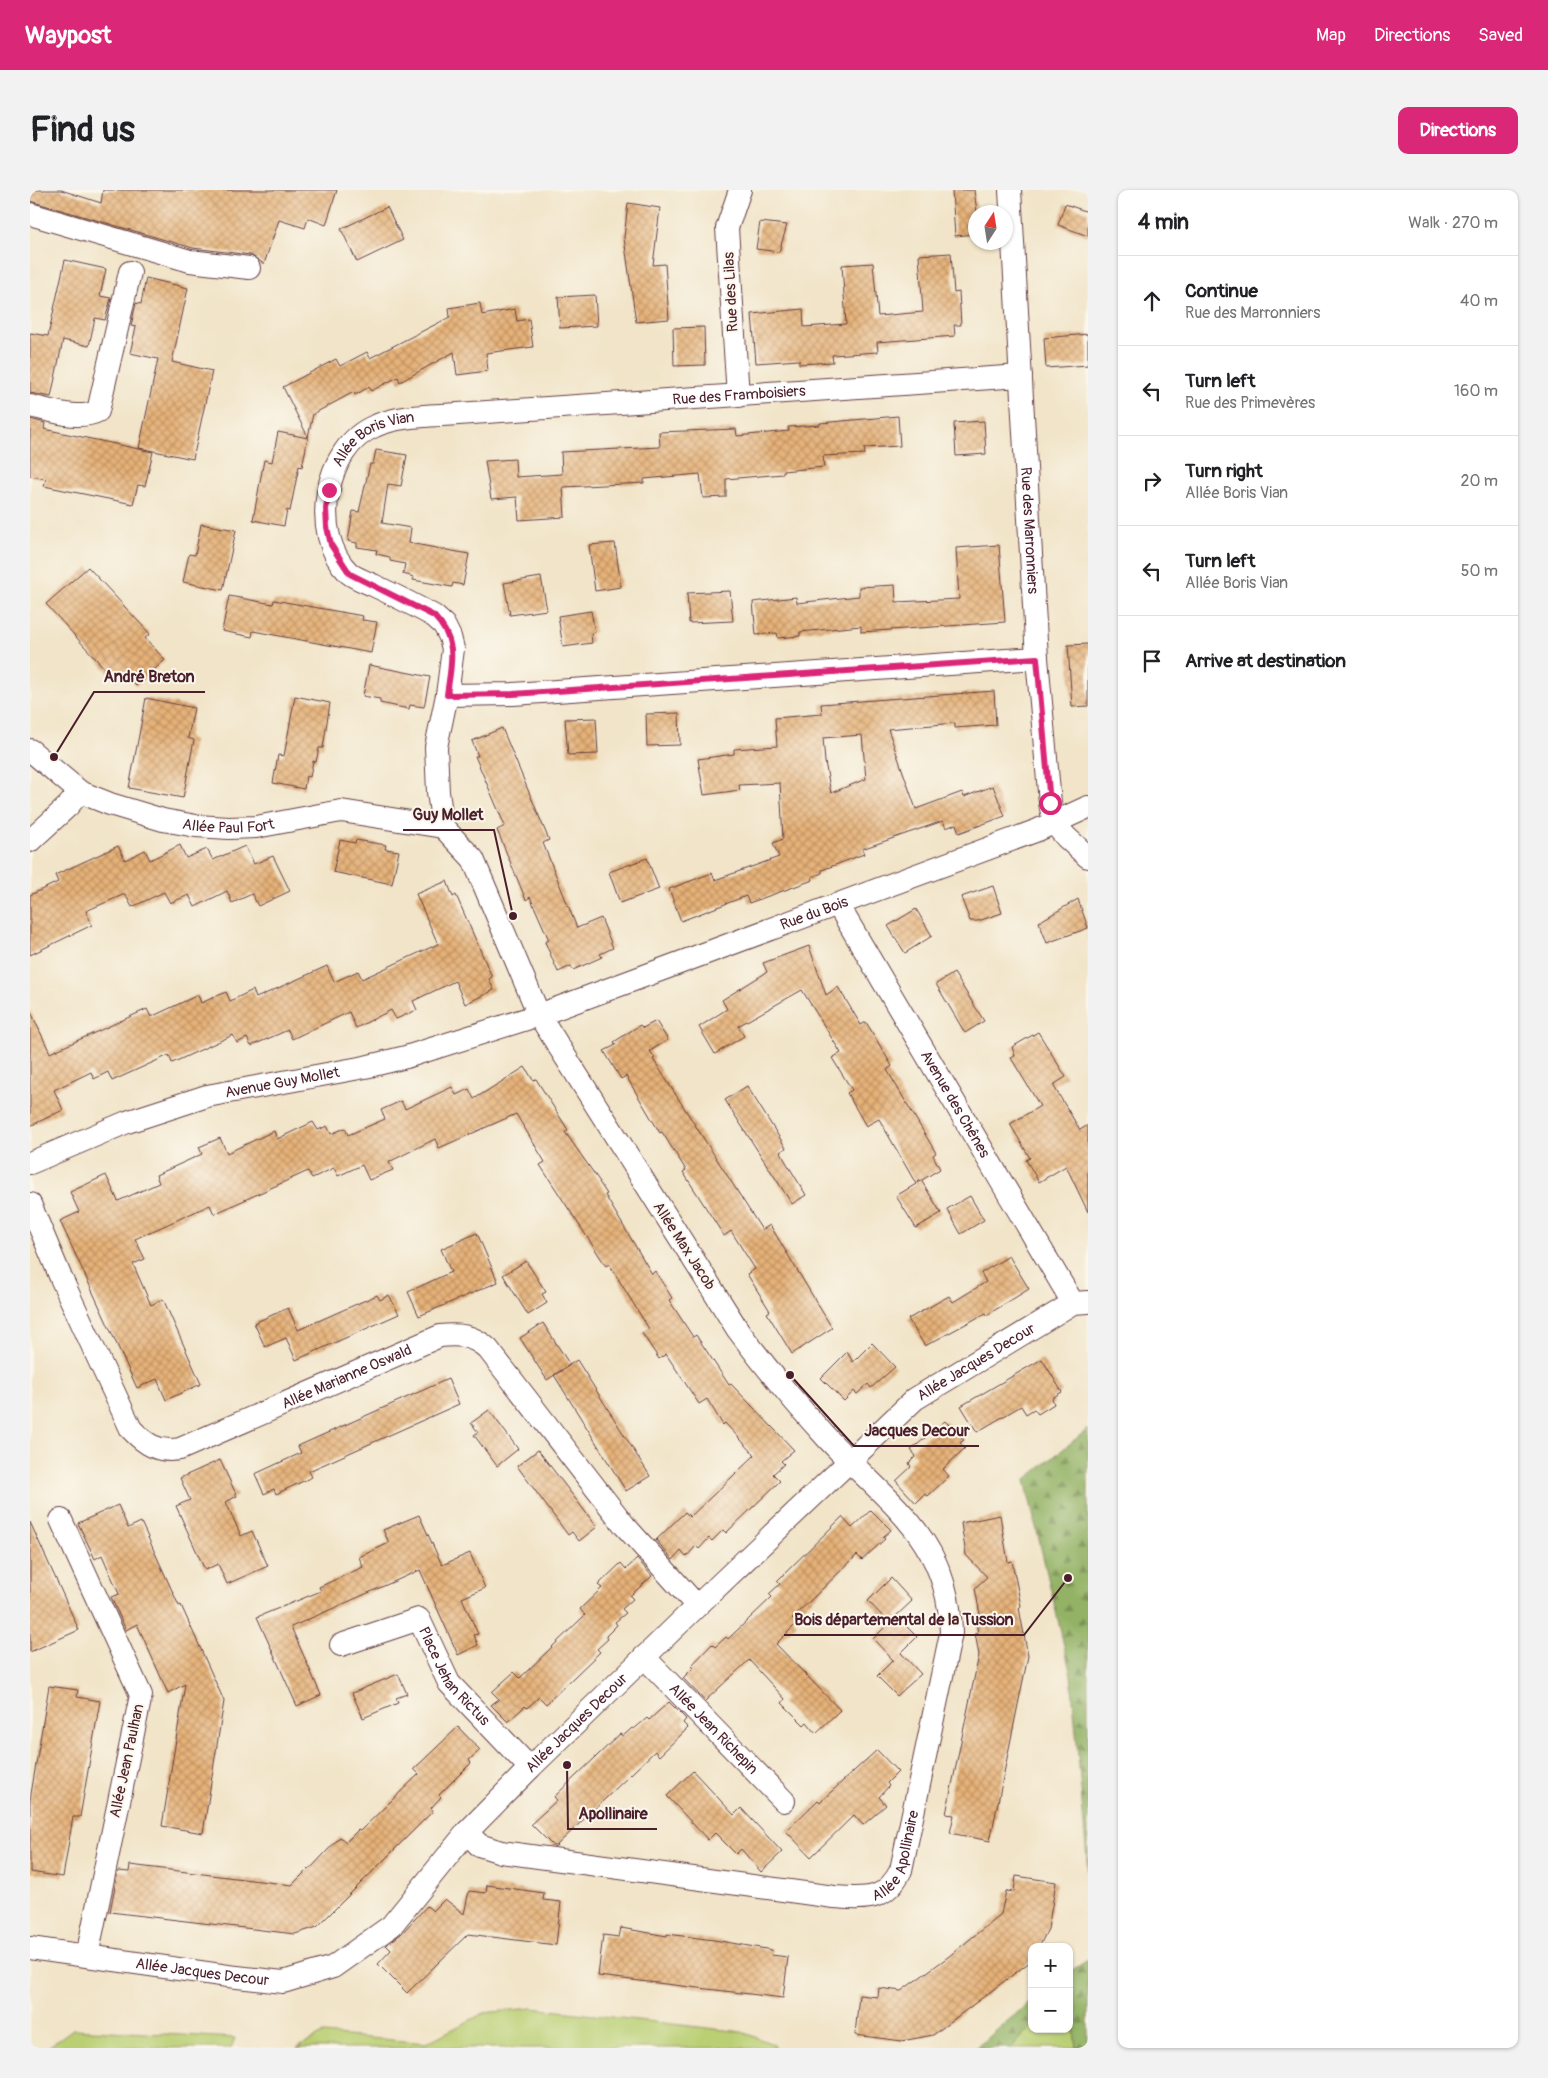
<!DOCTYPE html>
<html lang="en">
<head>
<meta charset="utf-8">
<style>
	:root { --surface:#fff; --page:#f2f2f2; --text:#202124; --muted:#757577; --line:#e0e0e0; --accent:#db2777 }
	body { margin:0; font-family:Pangolin,sans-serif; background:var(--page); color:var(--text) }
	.controls { position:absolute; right:15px; bottom:15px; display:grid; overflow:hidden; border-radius:10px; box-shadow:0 1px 4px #0004 }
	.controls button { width:45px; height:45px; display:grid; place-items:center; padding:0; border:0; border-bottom:1px solid var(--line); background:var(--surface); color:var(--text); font:25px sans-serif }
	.compass { position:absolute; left:938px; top:15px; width:45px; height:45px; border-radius:50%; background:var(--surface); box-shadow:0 1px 4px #0004; rotate:12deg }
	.stop { position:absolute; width:15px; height:15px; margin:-11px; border:4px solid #db2777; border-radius:50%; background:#fff }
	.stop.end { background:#db2777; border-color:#fff; box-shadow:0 1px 5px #0008 }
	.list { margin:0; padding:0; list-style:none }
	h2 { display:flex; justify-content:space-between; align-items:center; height:65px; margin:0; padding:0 20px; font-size:21px }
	h2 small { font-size:16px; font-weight:400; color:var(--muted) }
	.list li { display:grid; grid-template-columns:32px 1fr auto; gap:15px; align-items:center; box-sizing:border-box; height:90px; padding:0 20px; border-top:1px solid var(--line) }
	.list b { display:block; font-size:19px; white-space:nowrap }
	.list p { margin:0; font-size:16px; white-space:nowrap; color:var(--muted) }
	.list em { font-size:16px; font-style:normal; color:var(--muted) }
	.icon { flex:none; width:28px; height:28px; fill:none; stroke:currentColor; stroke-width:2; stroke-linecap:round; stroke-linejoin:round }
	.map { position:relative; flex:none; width:1058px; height:1858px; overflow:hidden; border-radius:10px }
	header { display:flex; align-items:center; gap:30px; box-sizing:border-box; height:70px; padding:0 25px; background:var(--accent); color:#fff }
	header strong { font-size:24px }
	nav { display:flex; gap:28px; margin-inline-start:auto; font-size:18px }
	.intro { display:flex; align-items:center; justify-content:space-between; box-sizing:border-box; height:120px; padding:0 30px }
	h1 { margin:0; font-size:35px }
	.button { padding:12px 22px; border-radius:10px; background:var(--accent); color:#fff; font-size:18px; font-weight:700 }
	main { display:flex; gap:30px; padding:0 30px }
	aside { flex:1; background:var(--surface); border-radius:10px; box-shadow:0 1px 4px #0004 }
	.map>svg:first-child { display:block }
</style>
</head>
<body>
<header>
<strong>Waypost</strong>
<nav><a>Map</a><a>Directions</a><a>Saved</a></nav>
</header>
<div class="intro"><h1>Find us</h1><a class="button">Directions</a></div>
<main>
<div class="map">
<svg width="1058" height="1858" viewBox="0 0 1058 1858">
	<defs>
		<pattern id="forest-firs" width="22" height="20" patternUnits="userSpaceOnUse" patternTransform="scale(1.25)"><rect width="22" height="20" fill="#93b265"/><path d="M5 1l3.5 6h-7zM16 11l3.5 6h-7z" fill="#7a9053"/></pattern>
		<pattern id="building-cross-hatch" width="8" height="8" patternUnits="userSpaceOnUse" patternTransform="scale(1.25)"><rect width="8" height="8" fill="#e6b278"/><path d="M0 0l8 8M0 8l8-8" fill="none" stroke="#bc9063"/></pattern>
	</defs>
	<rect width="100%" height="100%" fill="#fbf7ec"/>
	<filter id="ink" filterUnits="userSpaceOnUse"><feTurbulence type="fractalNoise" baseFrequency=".02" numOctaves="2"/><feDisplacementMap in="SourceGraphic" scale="10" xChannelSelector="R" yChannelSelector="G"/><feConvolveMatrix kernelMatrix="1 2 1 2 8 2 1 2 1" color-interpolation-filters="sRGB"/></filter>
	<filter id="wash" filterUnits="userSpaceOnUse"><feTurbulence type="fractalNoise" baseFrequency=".0096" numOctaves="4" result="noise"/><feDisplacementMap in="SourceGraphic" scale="20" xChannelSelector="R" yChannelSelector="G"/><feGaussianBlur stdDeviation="1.12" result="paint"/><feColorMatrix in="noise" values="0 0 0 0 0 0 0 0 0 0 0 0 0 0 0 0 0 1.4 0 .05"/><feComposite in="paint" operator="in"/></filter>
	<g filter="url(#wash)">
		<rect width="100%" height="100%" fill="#f1e4c8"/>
		<g fill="#bacf73" stroke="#82774f">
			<path d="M502,1818L712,1842L743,1854L746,1858H267L293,1844L396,1853L454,1823Z"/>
			<path d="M1039,1826L1043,1830L1046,1858H981L1002,1837V1839H1039Z"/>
			<path d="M43,1839L205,1848L201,1858H17Z"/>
		</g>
		<g fill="url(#forest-firs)" stroke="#6e6848">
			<path d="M1058,1239V1681L1041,1485L995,1290Z"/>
			<path d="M1058,1770V1858H1046L1043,1830L1039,1826V1782Z"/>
			<path d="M1002,1810V1837L981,1858H946Z"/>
		</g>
		<g id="blocks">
			<g fill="url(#building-cross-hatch)" fill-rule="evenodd">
				<path d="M0,0H31L71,13L73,0H307L296,35L278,28L275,38L249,30L234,74L221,65L163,58L0,11Z"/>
				<path d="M922,0H944L947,22L946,44L925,46Z"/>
				<path d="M598,13L630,18L623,75L635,74L639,129L606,132L594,48Z"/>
				<path d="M1035,14L1058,22V46L1028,35Z"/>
				<path d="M357,17L373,50L327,72L311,39Z"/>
				<path d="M730,32L757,35L749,62L726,59Z"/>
				<path d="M921,63L924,103L929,102L931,135H924L925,146L847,152L848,162L802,165L803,172L769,174V170L726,173L722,124L773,119L774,137L816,134L812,75L843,73L848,126L893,122L889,65Z"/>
				<path d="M35,70L76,79L70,106L81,108L75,130L65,128L59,156L33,150L21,207L0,203V143L18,146Z"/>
				<path d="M116,88L158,98L142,172L182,181L163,269L109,258L128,169L100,163L106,137L101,136L106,113L111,114Z"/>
				<path d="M565,105L567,136L530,138L528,107Z"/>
				<path d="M450,113L452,125L485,119L487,131L499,129L503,157L456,163L458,181L427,185L424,162L370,192L368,187L341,201L339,197L325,205L324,202L283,224L278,247L253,197L306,169L310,176L337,162L340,168L420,127L419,118Z"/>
				<path d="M674,137L675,175L644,176L643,138Z"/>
				<path d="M1058,144V175L1016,178L1014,148Z"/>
				<path d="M868,226L870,256L834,258L835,264L793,266L794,277L753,281V284L696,289V307L673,308L670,284L614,289V293L533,297L535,327L489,330L487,307L461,309L455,271L485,269L486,287L532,284L531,262L630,257L629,242L706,239L707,246L759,241L758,237L790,235V233Z"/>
				<path d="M0,229L15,233L14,239L123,262L115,296L108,295L103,314L14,296L16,289L0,286Z"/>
				<path d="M954,231L956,264L926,266L924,233Z"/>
				<path d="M248,242L278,248L272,277L269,276L260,321L257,320L254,336L223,330L234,270L242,272Z"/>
				<path d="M346,260L377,265L371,296L358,294L352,333L381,338L379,353L439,364L433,395L423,393L422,397L383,390L384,387L373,384L375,374L360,371V367L346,364L347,360L327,357V353L318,351L323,321L329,322L340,274H343Z"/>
				<path d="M171,334L206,340L193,400L153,392L159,364L165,365Z"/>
				<path d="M585,353L591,397L565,401L559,355Z"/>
				<path d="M969,355L975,432L831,442V436L770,442V446L748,448L747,443L726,445L723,412L766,407L767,413L829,406V397L865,395L866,412L929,409L926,358Z"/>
				<path d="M58,377L120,444L115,448L135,470L106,496L96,483L86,491L16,414Z"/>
				<path d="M511,387L517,420L480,425L474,393Z"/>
				<path d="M700,401L703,431L659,433L657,403Z"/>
				<path d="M199,406L243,414L244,410L333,426L332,430L347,432L341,463L223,441L222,447L192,441Z"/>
				<path d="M561,421L565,442L561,443L562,453L533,457L528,426Z"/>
				<path d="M1058,454V516L1042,517L1038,455Z"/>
				<path d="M339,475L400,487L394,517L380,515L379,519L350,513V509L333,506Z"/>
				<path d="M964,501L966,535L925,538V533L858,539L886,619L932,602L934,607L963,596L975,626L929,643L926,634L916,638L913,631L832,659L834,664L792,680V683L782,687L783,690L719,713L716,706L651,731L639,699L682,683L685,690L749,667L743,653L753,649L750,593L709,595L710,600L674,605L668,569L704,564V559L747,556L745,528L792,524L791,514ZM832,545L836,589L801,603L795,572L793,548Z"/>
				<path d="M265,506L300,513L293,558H289L286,572L283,571L280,587L276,586L274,599L243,593L248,565L254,566Z"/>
				<path d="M116,508L164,518L158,548L164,550L153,608L99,598Z"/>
				<path d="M649,523L650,555L617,556L616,524Z"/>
				<path d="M566,528L568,564L538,565L535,529Z"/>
				<path d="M472,538L519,650L513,653L547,738L571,728L583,758L570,764L572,767L543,780L541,776L528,782L515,752L519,750L500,707L496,710L467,640L475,636L445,566H448L442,551Z"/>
				<path d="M310,650L325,653L326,650L356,655L355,659L369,661L362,694L303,682Z"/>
				<path d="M150,655L156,668L177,659L183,670L215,656L224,674L243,666L260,701L228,716L222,704L202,713L197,701L165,717L159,705L140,713L134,702L102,717L95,704L56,721L62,735L0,765V705L28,692L25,685L88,656L95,670L115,660L120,670Z"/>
				<path d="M617,668L629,699L590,713L579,682Z"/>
				<path d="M417,691L423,707L426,705L462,787L459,789L464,800L435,814L425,791L383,811L387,820L366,829L361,820L326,838L319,822L262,849L258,840L221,856L217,848L207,853L203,845L142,873L139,865L82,891L78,882L64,889L61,882L24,900L33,920L0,936V820L20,863L117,819L121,827L168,805L171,813L196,802L200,811L223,800L226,808L297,776L304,792L328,781L332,789L408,754L386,704Z"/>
				<path d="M963,696L972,723L948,731H940L931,707Z"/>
				<path d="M1048,709L1058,738L1017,753L1009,732Z"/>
				<path d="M886,719L902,746L875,763L858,736Z"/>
				<path d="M779,756L796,805L808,797L831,835L836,832L862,876L857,880L906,963L903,965L910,979L887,993L891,990L911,1023L886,1038L866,1006L886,994L849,929L836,936L817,903L822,900L802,868L811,863L772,800L708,836L714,846L685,864L669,837L697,819L692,810L737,782L733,773Z"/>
				<path d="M924,783L954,831L935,843L906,794Z"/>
				<path d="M626,831L638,850L620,861L625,868L623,869L732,1040L740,1035L802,1138L762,1164L737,1123L740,1121L717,1084L725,1079L701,1041L694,1046L653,982L656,980L632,942L630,943L596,886L591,889L574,861L586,855L584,852L610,835L613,838Z"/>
				<path d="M1008,842L1036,887L1023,895L1050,940L1058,935V1022L1036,976L1009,992L996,970L1000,968L980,934L1010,916L981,868L985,866L982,857Z"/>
				<path d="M495,877L503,890L506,889L538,940L535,942L570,992H569L577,1004L575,1005L622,1084L625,1081L642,1108L639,1110L663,1147L666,1145L699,1195L701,1194L764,1260L751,1271L754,1274L743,1284L750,1291L696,1343L693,1340L682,1351L679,1348L669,1359L666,1356L656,1367L651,1361L643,1370L626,1350L655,1322L660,1327L725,1265L695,1233L693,1235L677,1209L669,1214L636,1164L629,1169L612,1143L619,1139L579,1074L576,1076L510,975L515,972L486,924L409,958L405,949L359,972L363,980L339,990L332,975L308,986L304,978L282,988L278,981L184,1024L180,1015L105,1049L115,1069L103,1074L121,1115L133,1109L171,1194L136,1210L127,1189L107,1198L30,1031L49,1022L40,1002L76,985L88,1011L129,993L126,985L172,964L169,957L190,948L197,963L244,941L247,949L283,932L288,940L297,936L301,944L315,938L318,945L355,929L351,920L371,911L375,919L422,897L426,905L439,899L444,909Z"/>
				<path d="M717,896L756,958L750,962L776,1005L762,1014L695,910Z"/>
				<path d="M940,1006L954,1030L931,1044L917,1019Z"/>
				<path d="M447,1043L468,1092L389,1126L378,1102L421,1082L411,1059Z"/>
				<path d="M979,1066L999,1099L957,1125L956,1123L895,1156L878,1129L919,1106L923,1112L956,1092L951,1083Z"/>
				<path d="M496,1071L516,1102L512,1104L517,1113L498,1125L473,1085Z"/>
				<path d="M347,1105L350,1110L359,1105L369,1124L266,1170L256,1148L235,1157L224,1133L258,1118L268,1140Z"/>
				<path d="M513,1133L540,1175L517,1190L490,1148Z"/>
				<path d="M842,1153L865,1177L841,1198L838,1194L827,1204L824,1201L814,1211L791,1188L817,1162L823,1172Z"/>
				<path d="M1012,1169L1032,1202L1022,1208L1024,1214L1008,1224L1004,1219L996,1224L991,1216L947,1242L931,1216Z"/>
				<path d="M547,1170L620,1286L596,1301L524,1185Z"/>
				<path d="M418,1189L429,1214L279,1281L282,1287L246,1304L244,1299L234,1304L225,1284L271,1263L268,1256Z"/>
				<path d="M459,1220L488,1259L467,1276L444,1245L448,1242L441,1233Z"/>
				<path d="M915,1231L934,1250L930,1253L935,1258L913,1279L919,1286L898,1306L895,1304L886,1313L866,1291L881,1277L879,1273L886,1266L881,1260Z"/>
				<path d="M508,1260L567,1337L549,1351L542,1342L538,1345L487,1276Z"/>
				<path d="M190,1270L207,1306L196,1312L211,1346L222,1341L238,1376L197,1394L188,1374L175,1380L146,1316L160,1310L150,1288Z"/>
				<path d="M88,1315L98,1338L111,1332L149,1416L151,1415L194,1511L173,1643L132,1636L155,1494L138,1503L107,1434L96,1440L81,1407L89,1404L72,1365L65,1369L48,1333Z"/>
				<path d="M841,1320L861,1340L853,1347L855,1349L832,1370L827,1365L784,1407L762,1428L767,1433L746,1454L810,1520L786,1543L777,1532L774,1535L752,1513L755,1509L719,1470L675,1511L653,1488L663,1478L661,1476L682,1454L685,1457L696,1447L698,1449L742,1407L739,1404L750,1394L747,1391L812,1327L822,1338Z"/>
				<path d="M389,1325L412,1375L440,1363L455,1398L432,1408L448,1444L444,1445L448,1455L428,1465L390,1380L261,1437L291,1505L267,1516L227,1427L291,1401L289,1397L333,1377L329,1367L359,1353L353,1340Z"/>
				<path d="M970,1325L978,1372L982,1371L991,1416L989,1418L998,1466L960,1651L920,1643L924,1625L916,1624L949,1465L945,1443H948L945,1426L950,1425L945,1398L957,1387L936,1365L931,1333Z"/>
				<path d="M0,1332L49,1440L0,1462Z"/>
				<path d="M607,1369L622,1386L600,1406L603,1409L592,1419L596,1423L585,1432L587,1435L576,1446L578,1449L567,1459L570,1462L516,1514L509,1507L497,1518L495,1516L478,1532L461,1515L469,1509L462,1502L484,1482L490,1488L555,1425L550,1419L572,1398L568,1395L591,1373L596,1379Z"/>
				<path d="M861,1388L882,1411L866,1426L887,1447L871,1463L891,1484L867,1506L847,1486L863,1470L843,1449L859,1433L838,1411Z"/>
				<path d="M368,1484L377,1504L366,1508L368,1513L333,1528L322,1503Z"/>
				<path d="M19,1496L48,1500L47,1507L70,1511L50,1627H43L33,1687L0,1682V1610Z"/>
				<path d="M639,1512L656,1529L653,1533L658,1538L629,1566L625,1561L526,1656H523L501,1634L527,1610L524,1607L590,1544L593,1546L602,1538L604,1539L617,1528L619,1530Z"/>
				<path d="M428,1537L450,1560L439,1570L441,1573L409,1605L411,1607L401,1618L403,1621L287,1737L265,1744L80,1722L88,1681L99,1682L100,1675L262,1695L278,1679L279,1680L310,1647L316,1652L328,1640L330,1641L389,1584L384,1579Z"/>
				<path d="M847,1560L868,1582L857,1593L859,1596L849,1607L856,1615L833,1635L824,1625L781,1667L756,1641L788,1610L790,1612Z"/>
				<path d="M663,1581L704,1625L711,1618L752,1662L731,1682L711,1659L706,1664L685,1643L678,1650L637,1606Z"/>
				<path d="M986,1686L1026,1692L1018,1739L1009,1757H1002L1001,1771L903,1845L872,1851L825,1845L829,1805L848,1807L849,1798L871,1801L918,1767L971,1724L976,1701L984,1702Z"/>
				<path d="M457,1695L514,1703L513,1710L531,1712L526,1755L438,1744L377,1803L348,1774L361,1760L356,1755L371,1744L397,1716L403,1721L415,1709L434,1724L439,1701L456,1703Z"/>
				<path d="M591,1738L637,1746V1744L684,1750L742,1760L741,1765L758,1767L753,1808L568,1786L573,1745L589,1747Z"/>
			</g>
		</g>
	</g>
	<g filter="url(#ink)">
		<use href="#blocks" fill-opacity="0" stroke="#633d43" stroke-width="1"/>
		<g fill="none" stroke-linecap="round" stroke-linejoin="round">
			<g stroke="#633d43" stroke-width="24">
				<g id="street">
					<path id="s1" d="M980,0L1007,468L1020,613L1024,633L1036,647L1058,667"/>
					<path d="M0,24L160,71L219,78"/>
					<path d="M708,206L697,38L710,0"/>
					<path d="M0,216C20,220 49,231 68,221L100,82"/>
					<path d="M417,505L483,504L1007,468"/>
					<path id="s2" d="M0,560L50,602L80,614L133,630L166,636L199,638L226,637L311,621L413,637"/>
					<path d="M0,651L38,616L50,602"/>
					<path id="s3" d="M808,715L1043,1113"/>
					<path id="s4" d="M0,973L97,932L177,906L335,877L376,867L509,825L1008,640L1058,617"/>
					<path id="s5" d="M0,1014L31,1088L101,1239C115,1254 128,1263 150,1259L410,1146C429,1144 443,1145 458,1159L595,1336L667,1416"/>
					<path d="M31,1330L111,1505L57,1766"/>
					<path id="s6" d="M311,1455L389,1429L419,1493L500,1578"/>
					<path id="s7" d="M614,1467L754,1611"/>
					<path id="s8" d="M437,1642L449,1655L471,1662L804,1707C835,1709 855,1712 871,1680L921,1443C919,1347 856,1312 797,1248C765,1213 736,1178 708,1140L509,825L443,669L413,637L408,602L406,557L417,505L423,459L420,447L414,435L404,426C384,415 364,405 343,395C336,392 325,388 319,383C279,345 294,257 345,236C370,225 401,226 428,224L991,186"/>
					<path id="s9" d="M0,1758L198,1786L253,1792L303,1777L361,1736L437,1642L500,1578L667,1416L885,1209L1043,1113L1058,1112"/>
				</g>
			</g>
			<use href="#street" stroke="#fff" stroke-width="22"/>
		</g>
	</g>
	<g fill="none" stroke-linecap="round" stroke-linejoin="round" filter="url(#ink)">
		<path stroke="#db2777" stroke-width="6" d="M299,300L296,319L297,337L301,355L320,384L404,426C429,452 421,473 417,505L483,504L1007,468L1020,613"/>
	</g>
	<g text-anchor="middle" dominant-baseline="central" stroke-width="4" stroke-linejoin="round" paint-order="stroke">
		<g font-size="15" fill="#4a1f2b" stroke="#fbf7ec">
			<text transform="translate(701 102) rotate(-93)">Rue des Lilas</text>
			<text stroke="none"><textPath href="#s8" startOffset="2514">Rue des Framboisiers</textPath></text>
			<text stroke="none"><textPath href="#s8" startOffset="2140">Allée Boris Vian</textPath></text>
			<text stroke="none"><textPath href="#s1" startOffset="341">Rue des Marronniers</textPath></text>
			<text stroke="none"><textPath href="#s2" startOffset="219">Allée Paul Fort</textPath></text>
			<text stroke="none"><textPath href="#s4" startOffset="825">Rue du Bois</textPath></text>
			<text stroke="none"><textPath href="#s4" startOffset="266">Avenue Guy Mollet</textPath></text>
			<text stroke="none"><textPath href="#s3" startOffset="231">Avenue des Chênes</textPath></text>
			<text transform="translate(654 1056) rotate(57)">Allée Max Jacob</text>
			<text stroke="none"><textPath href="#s9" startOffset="1194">Allée Jacques Decour</textPath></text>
			<text stroke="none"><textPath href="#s5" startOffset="484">Allée Marianne Oswald</textPath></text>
			<text stroke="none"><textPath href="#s6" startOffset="150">Place Jehan Rictus</textPath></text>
			<text stroke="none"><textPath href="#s9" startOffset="654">Allée Jacques Decour</textPath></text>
			<text stroke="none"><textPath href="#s7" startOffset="100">Allée Jean Richepin</textPath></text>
			<text transform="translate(97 1571) rotate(-78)">Allée Jean Paulhan</text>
			<text stroke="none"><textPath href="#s8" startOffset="466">Allée Apollinaire</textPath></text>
			<text stroke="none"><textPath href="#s9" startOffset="174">Allée Jacques Decour</textPath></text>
		</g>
	</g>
	<path fill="none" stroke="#4a1f2b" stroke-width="2" d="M24 567L64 502H175M483 726L464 640H373M760 1185L824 1256H949M1038 1388L994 1445H754M537 1575L538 1639H627"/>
	<g fill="#4a1f2b" stroke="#fbf7ec" stroke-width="2">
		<circle cx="24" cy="567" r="5"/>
		<circle cx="483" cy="726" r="5"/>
		<circle cx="760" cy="1185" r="5"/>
		<circle cx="1038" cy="1388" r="5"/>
		<circle cx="537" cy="1575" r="5"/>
	</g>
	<g font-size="16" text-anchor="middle" font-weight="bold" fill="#4a1f2b" stroke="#fbf7ec" stroke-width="4" stroke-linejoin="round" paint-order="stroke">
		<text x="119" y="492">André Breton</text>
		<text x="418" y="630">Guy Mollet</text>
		<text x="887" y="1246">Jacques Decour</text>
		<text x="874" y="1435">Bois départemental de la Tussion</text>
		<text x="583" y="1629">Apollinaire</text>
	</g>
</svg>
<div class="controls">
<button>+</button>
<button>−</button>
</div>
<svg class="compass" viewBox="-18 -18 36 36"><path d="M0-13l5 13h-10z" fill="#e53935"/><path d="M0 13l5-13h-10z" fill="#757577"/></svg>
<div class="stop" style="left:1020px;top:613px"></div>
<div class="stop end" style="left:299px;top:300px"></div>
</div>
<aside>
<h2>4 min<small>Walk · 270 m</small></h2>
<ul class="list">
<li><svg class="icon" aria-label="ahead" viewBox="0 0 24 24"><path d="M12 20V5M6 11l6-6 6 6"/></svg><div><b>Continue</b><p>Rue des Marronniers</p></div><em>40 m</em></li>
<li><svg class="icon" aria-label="left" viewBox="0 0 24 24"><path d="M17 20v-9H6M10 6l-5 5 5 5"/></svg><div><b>Turn left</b><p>Rue des Primevères</p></div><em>160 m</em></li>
<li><svg class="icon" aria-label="right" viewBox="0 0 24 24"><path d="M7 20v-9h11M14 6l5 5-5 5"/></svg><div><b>Turn right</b><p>Allée Boris Vian</p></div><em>20 m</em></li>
<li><svg class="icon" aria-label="left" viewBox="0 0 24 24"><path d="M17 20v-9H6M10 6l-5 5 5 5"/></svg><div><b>Turn left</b><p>Allée Boris Vian</p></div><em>50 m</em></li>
<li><svg class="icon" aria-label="arrive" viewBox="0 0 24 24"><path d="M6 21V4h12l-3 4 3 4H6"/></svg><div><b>Arrive at destination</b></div></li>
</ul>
</aside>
</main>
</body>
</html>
